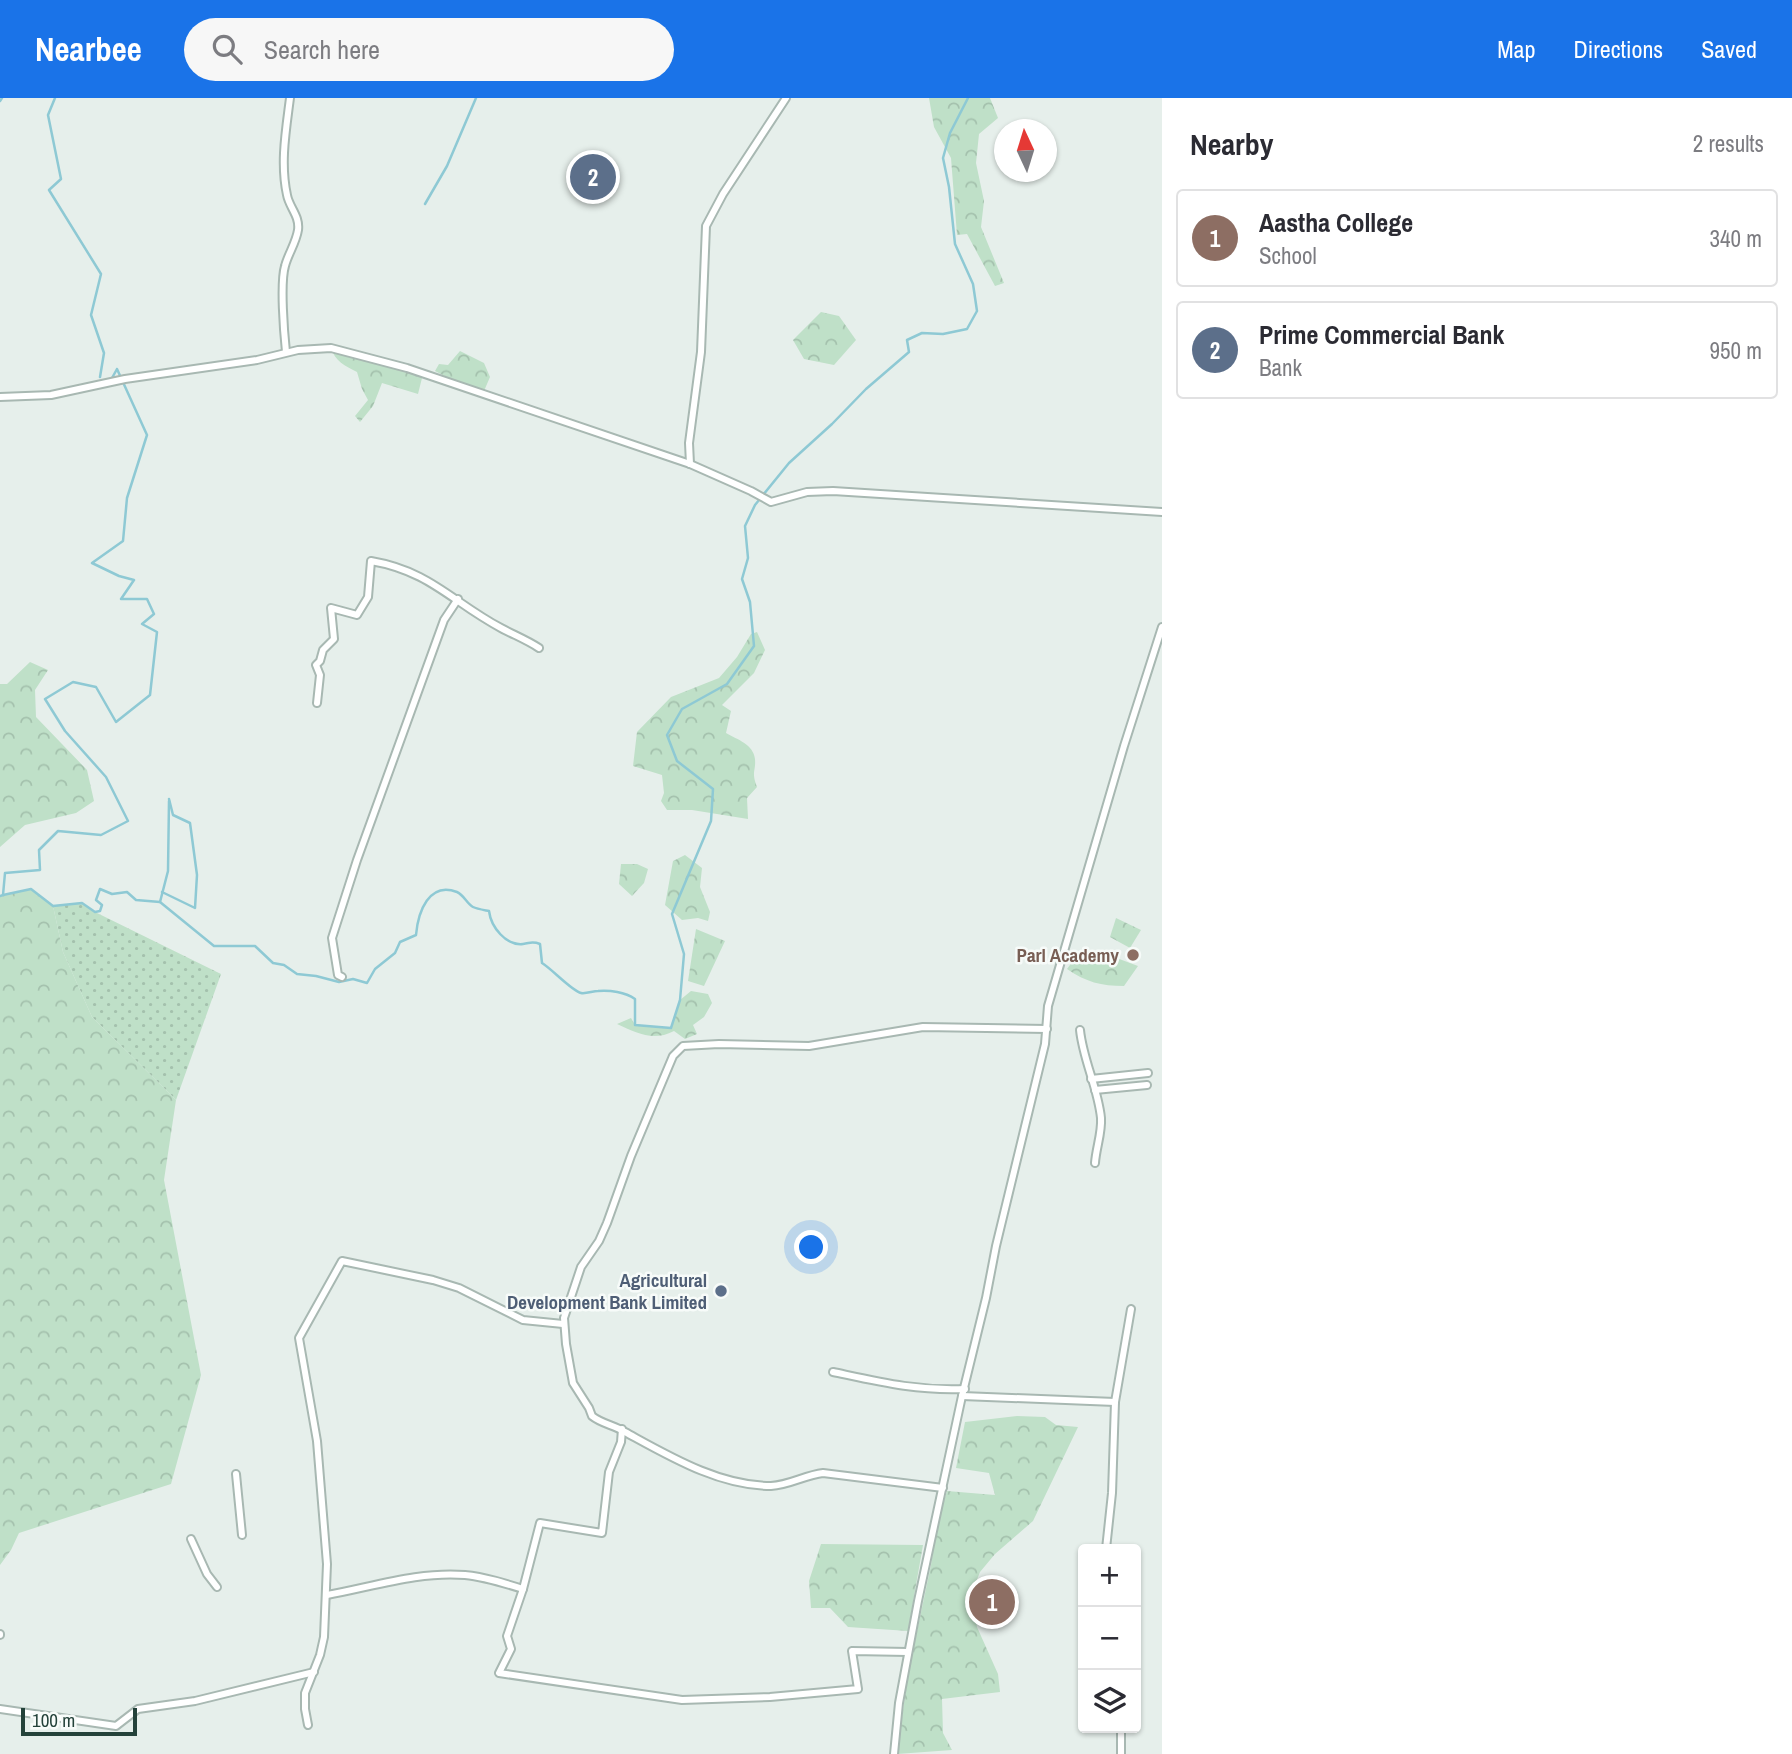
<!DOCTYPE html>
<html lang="en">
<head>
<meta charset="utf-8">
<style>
	:root { --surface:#fff; --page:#f7f7f7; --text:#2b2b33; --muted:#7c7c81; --line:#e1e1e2; --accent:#1a73e8 }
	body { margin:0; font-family:"Archivo Narrow",sans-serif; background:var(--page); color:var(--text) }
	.controls { position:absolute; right:21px; bottom:21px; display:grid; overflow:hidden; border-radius:7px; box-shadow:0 2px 5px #0004 }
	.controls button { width:63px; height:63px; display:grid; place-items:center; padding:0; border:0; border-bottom:2px solid var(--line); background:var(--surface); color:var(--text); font:35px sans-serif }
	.compass { position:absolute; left:994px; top:21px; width:63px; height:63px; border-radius:50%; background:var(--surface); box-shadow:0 2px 5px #0004; rotate:356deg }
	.scale { position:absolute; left:21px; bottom:18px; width:116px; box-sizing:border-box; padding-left:7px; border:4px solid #24423a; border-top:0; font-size:19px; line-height:24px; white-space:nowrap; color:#24423a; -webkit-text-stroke:5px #f7fbf9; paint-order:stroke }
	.you { position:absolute; left:812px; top:1150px; width:24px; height:24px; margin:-18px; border:5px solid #fff; border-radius:50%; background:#1a73e8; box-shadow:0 0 0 10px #1a73e833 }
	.badge { display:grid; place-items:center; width:46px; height:46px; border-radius:50%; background:var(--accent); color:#fff; font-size:23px; font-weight:700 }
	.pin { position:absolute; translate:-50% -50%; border:4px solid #fff; box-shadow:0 2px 7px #0006 }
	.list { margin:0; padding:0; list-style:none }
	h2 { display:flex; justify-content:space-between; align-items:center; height:91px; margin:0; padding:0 28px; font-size:30px }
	h2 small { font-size:23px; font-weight:400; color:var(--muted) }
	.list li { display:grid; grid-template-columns:46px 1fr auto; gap:21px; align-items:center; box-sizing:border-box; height:98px; margin:0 14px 14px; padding:0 14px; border:2px solid var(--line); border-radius:7px }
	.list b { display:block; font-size:26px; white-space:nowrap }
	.list p { margin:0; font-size:23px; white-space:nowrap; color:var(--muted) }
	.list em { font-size:23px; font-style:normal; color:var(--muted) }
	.icon { flex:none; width:38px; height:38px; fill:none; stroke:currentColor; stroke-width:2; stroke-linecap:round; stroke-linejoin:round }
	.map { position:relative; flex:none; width:1162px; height:1656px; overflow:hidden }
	header { display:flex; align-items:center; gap:42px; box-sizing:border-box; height:98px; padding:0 35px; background:var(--accent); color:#fff }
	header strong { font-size:33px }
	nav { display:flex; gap:38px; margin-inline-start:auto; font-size:24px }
	.search { width:490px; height:63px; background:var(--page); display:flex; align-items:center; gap:18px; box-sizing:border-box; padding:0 24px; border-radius:38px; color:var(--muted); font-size:26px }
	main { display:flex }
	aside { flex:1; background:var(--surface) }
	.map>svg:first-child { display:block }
</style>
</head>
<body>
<header>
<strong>Nearbee</strong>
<div class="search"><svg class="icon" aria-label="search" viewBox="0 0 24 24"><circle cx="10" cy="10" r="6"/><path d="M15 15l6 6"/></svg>Search here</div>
<nav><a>Map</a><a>Directions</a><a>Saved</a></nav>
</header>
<main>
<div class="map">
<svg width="1162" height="1656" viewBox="0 0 1162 1656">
	<defs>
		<pattern id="grass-dots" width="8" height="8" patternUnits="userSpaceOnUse" patternTransform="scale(1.75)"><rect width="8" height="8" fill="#bfe0c8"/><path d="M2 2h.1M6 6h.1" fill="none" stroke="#a4c1ad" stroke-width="1.8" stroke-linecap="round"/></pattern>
		<pattern id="forest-crowns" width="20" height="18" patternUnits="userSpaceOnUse" patternTransform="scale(1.75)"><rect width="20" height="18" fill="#bfe0c8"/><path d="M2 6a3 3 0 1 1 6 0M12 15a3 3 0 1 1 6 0" fill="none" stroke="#a4c1ad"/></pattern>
	</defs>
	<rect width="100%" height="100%" fill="#e6efeb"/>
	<path fill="url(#grass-dots)" d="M82,805L95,814L221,876L176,1002L92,919L63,854L53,808Z"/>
	<g fill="url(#forest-crowns)">
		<path d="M929,0H990L998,20L979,36L976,65L984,103L981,129L1004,185L995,188L967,136L957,137L951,60L934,29Z"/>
		<path d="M821,214L839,218L856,242L834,267L804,261L793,242Z"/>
		<path d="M331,250L423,276L418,296L382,285L373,308L360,324L355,318L368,302L362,291L357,274C345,268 335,263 331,250Z"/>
		<path d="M460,253L484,265L490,279L484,293L462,287L435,273L439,266L448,267Z"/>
		<path d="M757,534L765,552L754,575L722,607L731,613L726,635C738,642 753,646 755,661C756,674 751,673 757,689L747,700L748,721L692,712H667L661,703L664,695L662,677L633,668L637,634L671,599L719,580L737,559L751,536Z"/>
		<path d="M30,564L48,572L35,592L36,619L87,672L94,703L76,715L25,727L0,749V586H7Z"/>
		<path d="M685,757L702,770L700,789L710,814L708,823L698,820L682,822L665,807L673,763Z"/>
		<path d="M621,766H637L648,771L644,785L632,798L619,786Z"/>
		<path d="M31,791L53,808L63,854L92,919L176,1002L164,1082L201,1277L171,1386L19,1435L11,1452L0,1467V798Z"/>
		<path d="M1116,820L1141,832L1130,850L1110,839Z"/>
		<path d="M696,831L725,843L704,888L688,883Z"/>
		<path d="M1078,856L1102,864L1114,859L1138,868L1124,888C1101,888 1086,884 1067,871Z"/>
		<path d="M691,893L708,896L712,905L704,919L693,927L697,936L685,941L674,933C653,944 637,935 617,926L631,920L635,927L671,930L680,902Z"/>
		<path d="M1017,1318L1045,1319L1056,1327L1078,1329L1033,1423L995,1456L980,1474L971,1497L977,1529L998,1576L1000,1594L942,1601L943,1635L952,1652L897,1656L908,1576L931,1467L937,1426L947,1393L995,1397L989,1375L956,1370L965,1324Z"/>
		<path d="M821,1446L923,1447L908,1533L848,1529L830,1510H811L809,1483Z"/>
	</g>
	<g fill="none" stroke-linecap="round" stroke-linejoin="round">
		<g stroke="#8ec9d4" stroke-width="2.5">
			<path d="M55,0L48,17L61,81L49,92L101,176L91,217L104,255L100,279"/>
			<path d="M0,3L2,0"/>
			<path d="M425,106L447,68L476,0"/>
			<path d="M162,794L195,810L197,777L190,725L173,717L169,701"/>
			<path d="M3,797L31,791L53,808L82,805L95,814L100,813L102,807L96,802L100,791L112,796L127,794L136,802L160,804L214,848H255L273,865L284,867L297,876L316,878L339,884L353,881L367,885L375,871L395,855L400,844L416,837C418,814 429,783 457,794C464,797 467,806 473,809C477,811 484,812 489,813C491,829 506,848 523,846C531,845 532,843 540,846L542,865C552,871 572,893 581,895C586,896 593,893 598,893C610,892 625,894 635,901V927L671,930L680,902L684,856L672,816L711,723L713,691L677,663L667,637L682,611L727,586L754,548L750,504L742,481L748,460L745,428L755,407L789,365L832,326L866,291L909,254L907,242L922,235L943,236L967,231L977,213L973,186L955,146L949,89L943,60L950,35L968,0"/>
			<path d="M0,798L3,797L5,775L40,772L39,752L58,733L101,737L128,723L106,679L65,633L45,601L73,584L96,589L116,624L150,597L157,534L142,526L154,516L147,501H121L134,482L119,478L92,465L123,443L127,400L147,337L117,271L112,280"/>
			<path d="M160,804L168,773L169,703"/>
		</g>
		<g stroke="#a8b8b2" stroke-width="10">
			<g id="street">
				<path d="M286,254C284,235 280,185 285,168C288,156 296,145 298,132C300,118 289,109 287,97C280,65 286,32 290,0"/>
				<path d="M0,299L51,297L125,281L257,262L298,252L331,250L407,270L690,366L751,393L771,404L807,394L833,393L1162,414"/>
				<path d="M690,366L689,345L701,254L706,128L723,96L786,0"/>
				<path d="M317,605L320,577L316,567L320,563L323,552L334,541L331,510L357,517L368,499L371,463C430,473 452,504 501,530C514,537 527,542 539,550"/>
				<path d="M342,879L338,877L332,840L357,762L444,522L458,501"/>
				<path d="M1080,932C1083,962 1098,990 1101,1020C1102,1035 1096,1050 1095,1065"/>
				<path d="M1091,981L1148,975"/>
				<path d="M1095,992L1147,987"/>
				<path d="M833,1274C880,1284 916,1293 965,1291"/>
				<path d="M962,1298L1115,1304"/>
				<path d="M622,1331L621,1344L609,1374L602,1435L540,1425L523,1491L507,1538L511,1551L499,1575L682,1602L770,1599L858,1591L852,1553L908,1554"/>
				<path d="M236,1376L242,1437"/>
				<path d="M943,1390L823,1375C805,1377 790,1387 771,1388C719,1388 669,1358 625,1334C614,1327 602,1326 592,1318L589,1310L573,1285L566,1246L564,1220L581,1169L599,1143L607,1125L631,1058L673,958L683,948L719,946L809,948L923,929L1047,931"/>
				<path d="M191,1441L207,1476L217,1489"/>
				<path d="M1106,1451L1112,1395L1115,1304L1131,1211"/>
				<path d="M327,1497C372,1489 419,1473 465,1477C485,1479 504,1485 523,1491"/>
				<path d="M0,1537V1536"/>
				<path d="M0,1611L116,1628L138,1611L195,1603L314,1574"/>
				<path d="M308,1627L305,1611V1595L320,1557L324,1539L327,1466L317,1343L299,1240L342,1163L433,1182L459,1190L523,1222L563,1226"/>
				<path d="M1121,1630V1656"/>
				<path d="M894,1656L899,1605L918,1503L962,1298L986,1200L996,1148L1045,946L1048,908L1124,648L1162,529"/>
			</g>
		</g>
		<use href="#street" stroke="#fff" stroke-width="6"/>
	</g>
	<circle fill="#8d6e63" stroke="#f7fbf9" stroke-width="2.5" cx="1133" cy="857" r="7"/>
	<circle fill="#5c6f8a" stroke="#f7fbf9" stroke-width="2.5" cx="721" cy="1193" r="7"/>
	<g text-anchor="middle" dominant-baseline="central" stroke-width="5" stroke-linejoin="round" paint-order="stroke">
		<g font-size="19" font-weight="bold" fill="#785e54" stroke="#f7fbf9" text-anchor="end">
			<text x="1119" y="857">Parl Academy</text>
		</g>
		<g font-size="19" font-weight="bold" fill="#4e5e75" stroke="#f7fbf9" text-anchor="end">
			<text x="707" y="1182">Agricultural<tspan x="707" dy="22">Development Bank Limited</tspan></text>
		</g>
	</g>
</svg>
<div class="controls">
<button>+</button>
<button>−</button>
<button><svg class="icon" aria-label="layers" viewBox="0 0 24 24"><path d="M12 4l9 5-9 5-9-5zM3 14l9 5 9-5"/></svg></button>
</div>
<svg class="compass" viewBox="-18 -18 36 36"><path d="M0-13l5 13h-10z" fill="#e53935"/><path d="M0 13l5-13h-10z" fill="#7c7c81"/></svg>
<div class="scale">100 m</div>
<div class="you"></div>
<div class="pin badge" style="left:992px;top:1504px;background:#8d6e63">1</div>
<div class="pin badge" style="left:593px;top:79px;background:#5c6f8a">2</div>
</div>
<aside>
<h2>Nearby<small>2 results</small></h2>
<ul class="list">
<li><span class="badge" style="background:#8d6e63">1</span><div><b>Aastha College</b><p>School</p></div><em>340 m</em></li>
<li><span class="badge" style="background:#5c6f8a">2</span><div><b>Prime Commercial Bank</b><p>Bank</p></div><em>950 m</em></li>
</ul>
</aside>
</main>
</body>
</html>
